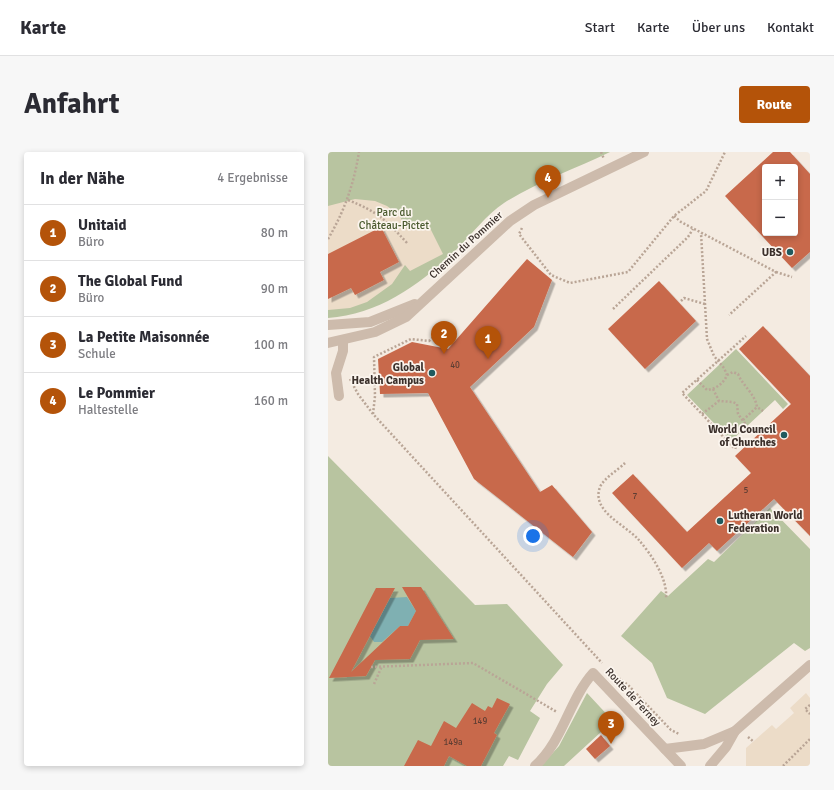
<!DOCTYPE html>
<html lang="de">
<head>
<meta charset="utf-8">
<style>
	:root { --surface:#fff; --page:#f7f7f7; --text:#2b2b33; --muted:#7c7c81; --line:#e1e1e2; --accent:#b45309 }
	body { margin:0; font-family:Signika,sans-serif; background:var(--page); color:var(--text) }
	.controls { position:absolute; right:12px; top:12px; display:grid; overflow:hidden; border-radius:4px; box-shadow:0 2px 6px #0003 }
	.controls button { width:36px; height:36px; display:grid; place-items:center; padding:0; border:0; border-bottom:1px solid var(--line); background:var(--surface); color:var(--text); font:20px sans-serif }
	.you { position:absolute; left:205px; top:384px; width:14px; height:14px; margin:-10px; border:3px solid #fff; border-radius:50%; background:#1a73e8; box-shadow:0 0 0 6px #1a73e833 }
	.badge { display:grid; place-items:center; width:26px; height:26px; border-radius:50%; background:var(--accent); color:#fff; font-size:13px; font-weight:700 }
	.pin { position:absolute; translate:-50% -33px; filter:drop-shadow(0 1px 2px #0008) }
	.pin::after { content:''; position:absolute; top:21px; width:14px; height:12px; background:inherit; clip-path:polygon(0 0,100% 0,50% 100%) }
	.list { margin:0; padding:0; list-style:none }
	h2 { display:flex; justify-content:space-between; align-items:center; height:52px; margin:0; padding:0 16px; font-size:17px }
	h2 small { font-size:13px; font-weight:400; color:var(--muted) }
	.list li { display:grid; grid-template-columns:26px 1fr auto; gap:12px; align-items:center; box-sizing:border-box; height:56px; padding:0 16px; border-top:1px solid var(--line) }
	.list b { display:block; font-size:15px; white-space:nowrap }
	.list p { margin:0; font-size:13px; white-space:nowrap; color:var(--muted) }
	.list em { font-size:13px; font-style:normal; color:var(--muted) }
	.map { position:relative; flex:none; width:482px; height:614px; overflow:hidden; border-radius:4px }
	header { display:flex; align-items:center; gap:24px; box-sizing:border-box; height:56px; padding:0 20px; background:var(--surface); border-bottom:1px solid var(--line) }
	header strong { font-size:19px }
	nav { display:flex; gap:22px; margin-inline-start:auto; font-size:14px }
	.intro { display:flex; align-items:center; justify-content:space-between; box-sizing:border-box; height:96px; padding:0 24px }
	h1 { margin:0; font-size:28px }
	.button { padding:10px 18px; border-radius:4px; background:var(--accent); color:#fff; font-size:14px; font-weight:700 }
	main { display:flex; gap:24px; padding:0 24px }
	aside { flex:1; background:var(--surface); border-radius:4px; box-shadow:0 2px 6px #0003 }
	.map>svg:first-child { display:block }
</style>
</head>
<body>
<header>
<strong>Karte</strong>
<nav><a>Start</a><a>Karte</a><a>Über uns</a><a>Kontakt</a></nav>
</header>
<div class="intro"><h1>Anfahrt</h1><a class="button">Route</a></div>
<main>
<aside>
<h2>In der Nähe<small>4 Ergebnisse</small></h2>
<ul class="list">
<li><span class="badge">1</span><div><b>Unitaid</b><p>Büro</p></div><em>80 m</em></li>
<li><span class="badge">2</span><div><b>The Global Fund</b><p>Büro</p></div><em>90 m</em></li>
<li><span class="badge">3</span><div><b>La Petite Maisonnée</b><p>Schule</p></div><em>100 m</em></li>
<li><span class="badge">4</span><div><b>Le Pommier</b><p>Haltestelle</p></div><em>160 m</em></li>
</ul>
</aside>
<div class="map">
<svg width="482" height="614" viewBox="0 0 482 614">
	<defs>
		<filter id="shadow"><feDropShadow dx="3.5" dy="3.5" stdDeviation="0" flood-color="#0004"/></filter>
	</defs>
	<rect width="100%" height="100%" fill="#f4ebe1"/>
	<g fill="#b8c4a0">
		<path d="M0,0H282C247,17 209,30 176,51C158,63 145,81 130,96C94,131 53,162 0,166Z"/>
		<path d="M408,197L460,252L455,257L447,248L403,289L359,243Z"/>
		<path d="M0,304L147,453L179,452L235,513L219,532L202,559L212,566L190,608L181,604L175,614H0Z"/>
		<path d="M442,356L482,397V496L477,499L466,491L377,562L339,546L324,511L293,484L333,439L340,444L380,407L386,410Z"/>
		<path d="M259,541L285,569L236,614H213L231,594Z"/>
	</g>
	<g fill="#ecdcc8">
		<path d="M27,47L47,49L59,54L71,63L79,77L98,68L115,102L82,119L77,113L64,132L39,150L22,156L0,158V54Z"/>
		<path d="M478,541L482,546V614H418V596L444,573L448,577L466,561L462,556Z"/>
	</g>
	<path fill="#7fb0b2" d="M79,445L88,459L80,474H72L54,490H46L42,484L62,446Z"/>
	<g fill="#c8694b" fill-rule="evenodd" filter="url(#shadow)">
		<path d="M445,0H462L482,22V100L464,116L397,44ZM437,15H467V81H437Z"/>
		<path d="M53,75L71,110L52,120L56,128L27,143L23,136L0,147V102Z"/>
		<path d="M199,107L224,128L206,175L142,235L212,340L224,333L264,380L245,405L146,327L100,241L52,242L50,207L84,190L120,197Z"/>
		<path d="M331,129L368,169L317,217L280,177Z"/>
		<path d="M435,174L482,224V384L446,347L389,399L381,391L354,416L284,341L305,322L359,380L423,321L407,304L463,252L411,197Z"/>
		<path d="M74,435H93L126,487L92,488L82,507L47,508L38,524L1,526L48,436H67L23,520L72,474H80L88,459Z"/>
		<path d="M169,546L182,552L166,581L169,583L153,614H139L121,604L116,614H76L90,588L103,594L116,569L128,576L144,551L157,559L160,554L164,556Z"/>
		<path d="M273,583L282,594L267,607L258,597Z"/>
	</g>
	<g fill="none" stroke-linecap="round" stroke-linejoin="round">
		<g stroke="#b9a596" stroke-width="2.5" stroke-dasharray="2 2" stroke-linecap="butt">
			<path d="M273,0L276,7"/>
			<path d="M20,48C50,60 57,67 79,91"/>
			<path d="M346,64L353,70L448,120L401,163"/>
			<path d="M194,76L191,82L223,123L242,131L300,120L346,64L378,39L397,0"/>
			<path d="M0,87C16,60 26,32 31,0"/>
			<path d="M448,120L464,125"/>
			<path d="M353,149L356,146L377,152"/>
			<path d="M285,157L360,85L365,77"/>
			<path d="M399,223L405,220L410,222C415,234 427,242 429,255L435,259"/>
			<path d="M22,227L30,242L45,262L274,511"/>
			<path d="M369,228L379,238C388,237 396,231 399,223L396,216L386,204L379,187L373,81"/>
			<path d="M385,237L391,249"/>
			<path d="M45,262L47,244L46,205L83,187L101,189L113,178"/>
			<path d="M374,262L391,249L405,250L409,252L410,262L419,274"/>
			<path d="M415,268L429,255"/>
			<path d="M408,295L407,297L354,241L418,184"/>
			<path d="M297,311C290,318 276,326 272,335C263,359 296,372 310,387C323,402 340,426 338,447"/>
			<path d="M43,515L145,511L229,560"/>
			<path d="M281,519L300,533L343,578L351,582"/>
			<path d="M46,532L54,514"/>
			<path d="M482,553L477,557L482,562"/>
			<path d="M420,585L426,590"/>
			<path d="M455,614L482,587"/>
		</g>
		<g stroke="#cdbbac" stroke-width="10">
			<path d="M0,173L42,170L87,152"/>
			<path d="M0,191L47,180L78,165L182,69L206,53L316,0"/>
			<path d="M11,244L8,221L15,199V189"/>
			<path d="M337,597L376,592L407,579L482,513"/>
			<path d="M207,614C235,589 241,548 265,521L353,614"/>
			<path d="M382,614L398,595L407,579"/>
		</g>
	</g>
	<g fill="#1f5a5e" stroke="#fbf5ee" stroke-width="1.5">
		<circle cx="462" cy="100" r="4"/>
		<circle cx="104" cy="221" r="4"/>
		<circle cx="456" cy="283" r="4"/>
		<circle cx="392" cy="369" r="4"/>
	</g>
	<g text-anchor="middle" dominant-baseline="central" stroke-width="3.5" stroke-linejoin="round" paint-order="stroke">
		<g font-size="9" fill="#5e3e33">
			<text x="127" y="213">40</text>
			<text x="418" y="338">5</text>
			<text x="307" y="344">7</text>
			<text x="152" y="569">149</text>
			<text x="125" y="590">149a</text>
		</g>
		<g font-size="11" fill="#4a5a2e" stroke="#fbf5ee">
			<text x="66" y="60">Parc du<tspan x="66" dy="13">Château-Pictet</tspan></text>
		</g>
		<g font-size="11" fill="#3b302b" stroke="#fbf5ee">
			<text transform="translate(138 93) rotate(-42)">Chemin du Pommier</text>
			<text transform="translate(305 545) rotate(47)">Route de Ferney</text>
		</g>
		<g font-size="11" font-weight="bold" fill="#3b302b" stroke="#fbf5ee" text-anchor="end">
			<text x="454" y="100">UBS</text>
			<text x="96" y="215">Global<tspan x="96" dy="13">Health Campus</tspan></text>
			<text x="448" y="277">World Council<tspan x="448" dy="13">of Churches</tspan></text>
			<text x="400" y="363" text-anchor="start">Lutheran World<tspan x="400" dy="13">Federation</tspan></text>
		</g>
	</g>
</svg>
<div class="controls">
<button>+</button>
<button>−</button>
</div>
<div class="you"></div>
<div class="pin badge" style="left:160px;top:207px">1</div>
<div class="pin badge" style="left:116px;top:202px">2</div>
<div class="pin badge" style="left:283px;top:592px">3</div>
<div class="pin badge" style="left:220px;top:46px">4</div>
</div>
</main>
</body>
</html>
